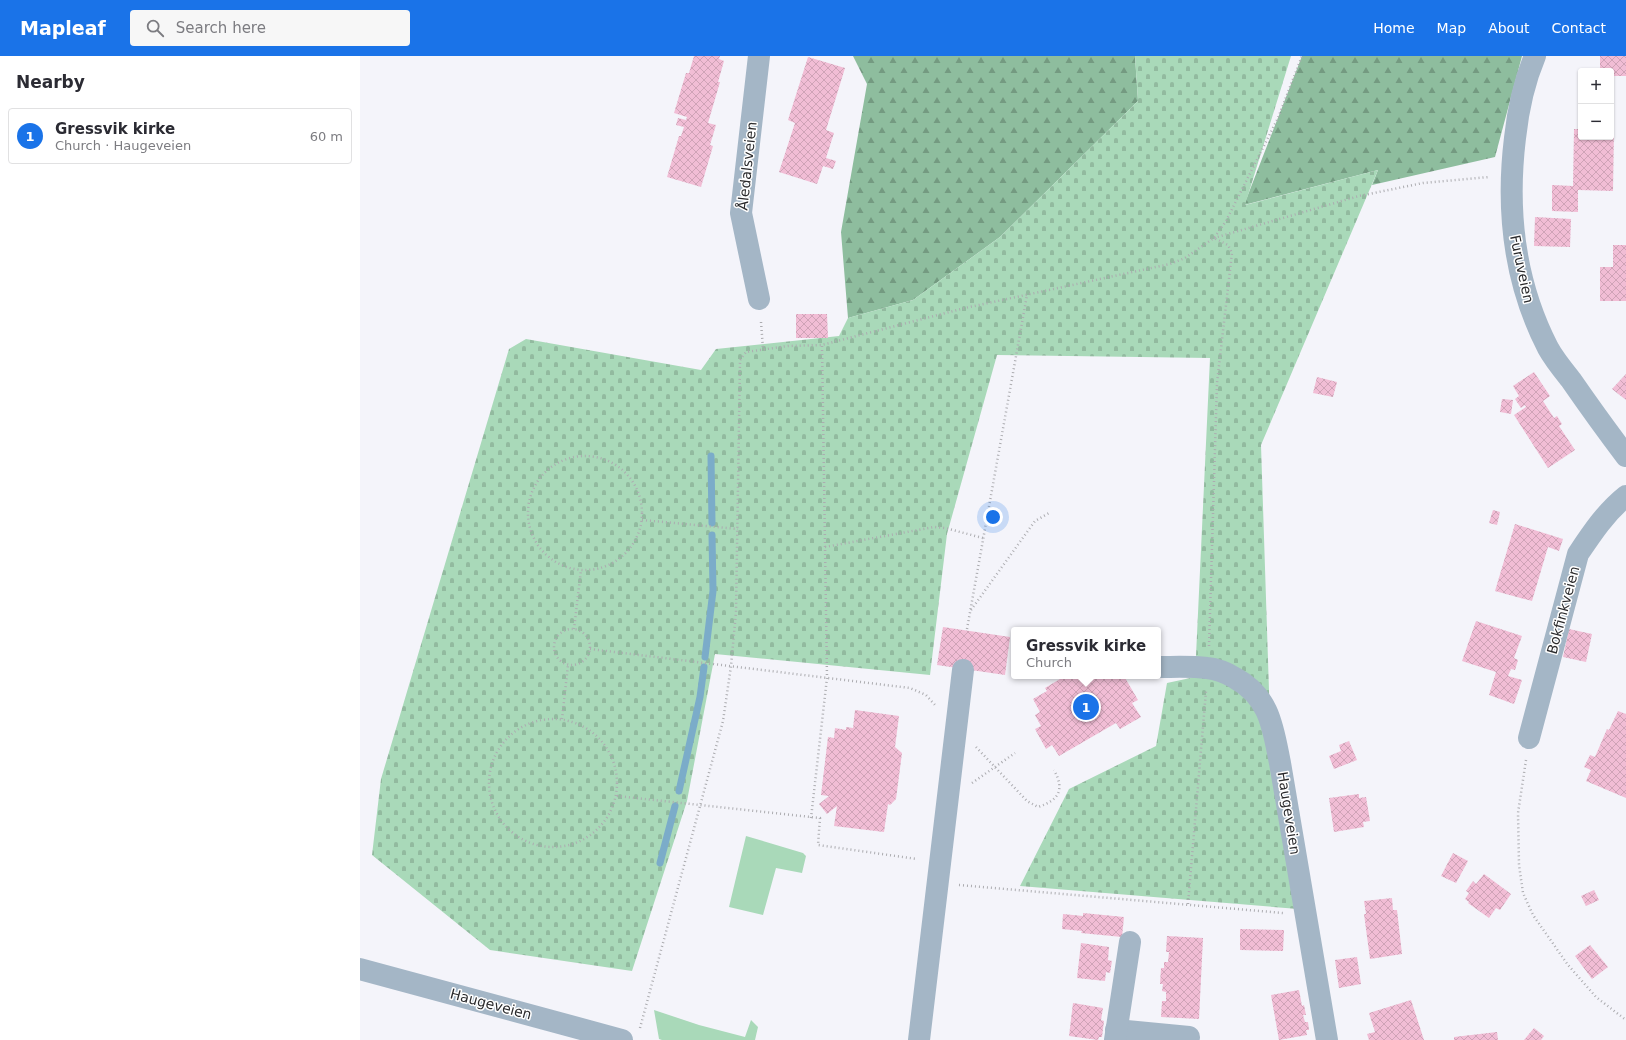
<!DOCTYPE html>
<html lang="en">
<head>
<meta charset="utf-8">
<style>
	:root { --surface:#fff; --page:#f7f7f7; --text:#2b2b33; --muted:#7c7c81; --line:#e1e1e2; --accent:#1a73e8 }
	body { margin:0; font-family:"DejaVu Sans",sans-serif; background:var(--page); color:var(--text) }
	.controls { position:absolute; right:12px; top:12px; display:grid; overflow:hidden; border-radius:4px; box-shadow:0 1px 3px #0004 }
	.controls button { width:36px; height:36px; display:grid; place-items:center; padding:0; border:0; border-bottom:1px solid var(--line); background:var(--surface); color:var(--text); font:20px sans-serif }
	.you { position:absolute; left:633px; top:461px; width:14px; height:14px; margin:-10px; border:3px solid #fff; border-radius:50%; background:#1a73e8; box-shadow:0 0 0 6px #1a73e833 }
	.badge { display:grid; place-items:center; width:26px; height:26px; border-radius:50%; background:var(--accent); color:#fff; font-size:13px; font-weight:700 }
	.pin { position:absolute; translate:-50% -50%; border:2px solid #fff; box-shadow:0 1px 4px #0006 }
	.popup { position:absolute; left:651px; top:571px; width:150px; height:52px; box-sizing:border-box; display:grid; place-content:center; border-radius:4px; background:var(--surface); filter:drop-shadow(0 1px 3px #0005); font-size:13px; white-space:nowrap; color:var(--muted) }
	.popup b { font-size:15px; color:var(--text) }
	.popup::after { content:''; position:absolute; left:50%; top:100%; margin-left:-8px; border:8px solid transparent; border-top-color:var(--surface) }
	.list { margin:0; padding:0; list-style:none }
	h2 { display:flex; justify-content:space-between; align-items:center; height:52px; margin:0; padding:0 16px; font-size:17px }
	h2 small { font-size:13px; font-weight:400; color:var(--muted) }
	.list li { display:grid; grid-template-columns:26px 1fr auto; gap:12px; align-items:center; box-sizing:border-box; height:56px; margin:0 8px 8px; padding:0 8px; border:1px solid var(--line); border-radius:4px }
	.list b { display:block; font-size:15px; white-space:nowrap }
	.list p { margin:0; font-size:13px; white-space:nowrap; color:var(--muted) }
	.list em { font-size:13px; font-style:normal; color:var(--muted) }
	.icon { flex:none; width:22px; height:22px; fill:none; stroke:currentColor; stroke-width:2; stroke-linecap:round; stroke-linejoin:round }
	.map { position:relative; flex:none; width:1266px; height:984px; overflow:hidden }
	header { display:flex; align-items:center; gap:24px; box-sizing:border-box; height:56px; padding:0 20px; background:var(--accent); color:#fff }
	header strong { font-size:19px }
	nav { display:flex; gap:22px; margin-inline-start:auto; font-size:14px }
	.search { width:280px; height:36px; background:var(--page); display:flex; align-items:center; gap:10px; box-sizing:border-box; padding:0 14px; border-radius:4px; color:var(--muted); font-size:15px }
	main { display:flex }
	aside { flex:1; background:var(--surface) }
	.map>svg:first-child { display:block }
</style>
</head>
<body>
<header>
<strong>Mapleaf</strong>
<div class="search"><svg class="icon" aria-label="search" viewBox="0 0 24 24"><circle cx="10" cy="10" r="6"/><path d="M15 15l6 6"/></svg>Search here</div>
<nav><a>Home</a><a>Map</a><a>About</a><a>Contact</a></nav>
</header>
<main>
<aside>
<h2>Nearby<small></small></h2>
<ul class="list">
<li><span class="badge">1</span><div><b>Gressvik kirke</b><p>Church · Haugeveien</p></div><em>60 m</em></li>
</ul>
</aside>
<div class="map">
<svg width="1266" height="984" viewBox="0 0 1266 984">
	<defs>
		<pattern id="forest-firs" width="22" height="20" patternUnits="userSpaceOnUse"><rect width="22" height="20" fill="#8ebd9e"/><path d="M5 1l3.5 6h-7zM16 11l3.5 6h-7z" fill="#749a81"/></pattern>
		<pattern id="cemetery-stones" width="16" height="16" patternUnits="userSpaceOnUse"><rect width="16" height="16" fill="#a9d9b9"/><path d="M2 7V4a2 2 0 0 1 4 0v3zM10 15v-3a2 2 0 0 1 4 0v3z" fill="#92ba9f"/></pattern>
		<pattern id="building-cross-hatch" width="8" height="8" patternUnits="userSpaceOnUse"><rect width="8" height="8" fill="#f1bdd5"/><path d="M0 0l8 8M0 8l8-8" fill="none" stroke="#cfa3b7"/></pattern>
	</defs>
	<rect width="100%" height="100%" fill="#f4f4fa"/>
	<g fill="#a9d9b9">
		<path d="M386,780L443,797L446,800L442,817L416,812L403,859L369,851Z"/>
		<path d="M294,954L339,969L385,981L391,964L398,971L395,984H302L299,983Z"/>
	</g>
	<g fill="url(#forest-firs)">
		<path d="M493,0H775L778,45L640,181L553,244L488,262L481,176L507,28Z"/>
		<path d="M942,0H1162L1135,101L1012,129L1018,114L884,149Z"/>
	</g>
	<path fill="url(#cemetery-stones)" d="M775,0H931L885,149L1018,114L901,389L910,665L938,853L660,830L709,733L796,690L807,627L835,621L850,302L637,299L587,478L570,619L355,598L327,745L272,915L130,894L12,799L21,723L149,293L166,283L341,314L356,293L479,280L488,262L553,244L640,181L778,45Z"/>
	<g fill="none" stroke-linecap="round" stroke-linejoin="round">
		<g stroke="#7bacc9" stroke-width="7">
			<path d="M351,400L352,467"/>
			<path d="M345,601L353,535L352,479"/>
			<path d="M319,735L340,641L344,611"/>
			<path d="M300,807L315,750"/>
		</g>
	</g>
	<g fill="url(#building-cross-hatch)">
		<path d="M334,0H360L359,3L364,5L358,26H360L348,67L356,69L350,89L353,90L341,131L307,121L319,80H321L324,71L316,69L318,62L326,64L327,61L314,57L326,17H329Z"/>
		<path d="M1240,0H1266V20H1251V15H1240Z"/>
		<path d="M448,1L485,12L466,74L474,77L466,102L476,105L473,113L463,110L457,128L419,116L435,67L428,64Z"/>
		<path d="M1214,73H1221V81H1251V74H1254L1253,135L1218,134V156L1192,155V129L1213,130Z"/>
		<path d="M1175,161L1211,163L1210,191L1174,190Z"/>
		<path d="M1253,189H1266V245H1240V211H1253Z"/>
		<path d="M436,258H467L468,282H436Z"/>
		<path d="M1174,316L1190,340L1183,345L1194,362L1197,360L1202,368L1199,370L1215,394L1188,412L1154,359L1166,351L1165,349L1161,352L1155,343L1159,340L1153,330Z"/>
		<path d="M1266,318V344L1252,333Z"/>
		<path d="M957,321L977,326L973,341L953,337Z"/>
		<path d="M1142,343L1153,344L1151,358L1140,356Z"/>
		<path d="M1133,454L1140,456L1137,469L1129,467Z"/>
		<path d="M1155,468L1203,483L1199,495L1188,491L1172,545L1135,535Z"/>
		<path d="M1116,565L1162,580L1154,602L1158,604L1155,614L1151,613L1148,620L1162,624L1154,648L1129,639L1136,616L1102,605Z"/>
		<path d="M583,571L650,581L645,619L577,609Z"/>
		<path d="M1209,573L1232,578L1226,606L1203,601Z"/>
		<path d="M705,620H757L758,622L764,620L778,644L772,647L781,661L760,673L756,667L699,700L692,689L686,693L675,673L681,670L675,659L680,656L673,643L687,635L685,632Z"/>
		<path d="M495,654L539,660L535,691L542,697L536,743L530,749L528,748L524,776L474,770L477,750L467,758L459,748L469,740L461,739L468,681L474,682L475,672L486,674V671L493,672Z"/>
		<path d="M1258,655L1266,658V742L1226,725L1231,714L1224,711L1230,699L1235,701L1247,673L1249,674Z"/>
		<path d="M989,685L997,704L974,713L969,700L981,695L979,689Z"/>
		<path d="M999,738V742L1006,741L1010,765L1003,766L1004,771L974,776L969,742Z"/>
		<path d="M1093,797L1108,805L1096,827L1081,820Z"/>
		<path d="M1124,818L1151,838L1140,854L1136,852L1129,862L1108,847L1109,846L1105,843L1109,837L1106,835L1113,825L1116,828Z"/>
		<path d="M1234,834L1239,844L1226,850L1221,840Z"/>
		<path d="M1032,842L1033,854H1037L1042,898L1010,903L1004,858H1006L1004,845Z"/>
		<path d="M723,857L764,861L762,881L721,877L722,875L702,873L703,858L723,860Z"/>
		<path d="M880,873L924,874L923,895L880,894Z"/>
		<path d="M807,880L843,882L839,963L801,961L802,945H806V936L802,935L803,928H800L801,912H804V906H808L809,896H806Z"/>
		<path d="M721,887L749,891L748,904L752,905L750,917L746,916L745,925L717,922Z"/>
		<path d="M1230,889L1248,911L1232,923L1215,900Z"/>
		<path d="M997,901L1001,928L979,932L975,904Z"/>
		<path d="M939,934L942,950L944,949L946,959H943L945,966H948L949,974H946L947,979L919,984L911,939Z"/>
		<path d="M1051,944L1064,984H1009L1007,978L1015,976L1009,957Z"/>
		<path d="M713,947L743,952L741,964L744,965L742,981H739L738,984L709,980Z"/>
		<path d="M1174,972L1184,980L1181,984H1164Z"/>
		<path d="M1137,976L1138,984H1094V981Z"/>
	</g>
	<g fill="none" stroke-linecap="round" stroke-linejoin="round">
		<g stroke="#acacb0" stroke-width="2.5" stroke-dasharray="1 3" stroke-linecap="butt">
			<path d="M854,182L999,140L1063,127L1129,121"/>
			<path d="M401,266L403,293"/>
			<circle cx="225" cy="457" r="57"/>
			<path d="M282,464L378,473"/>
			<path d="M465,491L574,471L585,472L623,482"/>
			<path d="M611,554L675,465L689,457"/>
			<circle cx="212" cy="591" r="18"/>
			<path d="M214,573L221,514"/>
			<path d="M607,573L667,239"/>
			<path d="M849,590L857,327L872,197L868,189L854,182"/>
			<path d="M230,593L550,632L566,639L575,649"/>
			<circle cx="193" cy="727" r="64"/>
			<path d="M202,663L208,609"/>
			<path d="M616,691L667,745L678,751C699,744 705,734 694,714"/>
			<path d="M1166,704L1158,757L1159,809L1163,837L1173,859L1208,909L1236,941L1266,964"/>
			<path d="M612,727L655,697"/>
			<path d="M257,740L460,762L458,789L557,803"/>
			<path d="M451,762L467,622L462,289"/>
			<path d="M599,829L923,857"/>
			<path d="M828,848L846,635"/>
			<path d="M280,972L363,665L371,610L376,556L380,304L386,296L428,290L462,289L605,252L810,208L825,202L854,182L866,165L918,62L942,0"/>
		</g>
		<g stroke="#a4b6c6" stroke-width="22">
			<path d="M399,0L381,157L399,243"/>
			<path d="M1175,0C1164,26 1158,54 1155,82C1146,156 1154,226 1188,292C1194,303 1203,314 1211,324C1229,350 1247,375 1266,400"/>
			<path d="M798,611C814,611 831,610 847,612C857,613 867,617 875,622C910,641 913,672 920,707L967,984"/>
			<path d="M1169,682L1218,498C1232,477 1246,456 1266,440"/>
			<path d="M0,913L262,984"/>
			<path d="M756,974L829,981"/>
			<path d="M559,984L603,614"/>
			<path d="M755,984L770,886"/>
		</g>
	</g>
	<g text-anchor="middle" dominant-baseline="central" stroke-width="3" stroke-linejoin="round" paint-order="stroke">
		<g font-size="14" fill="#2a2a2c" stroke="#fff">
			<text transform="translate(387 110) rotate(-84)">Åledalsveien</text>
			<text transform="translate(1162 213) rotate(78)">Furuveien</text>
			<text transform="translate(1203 554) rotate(-75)">Bokfinkveien</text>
			<text transform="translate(929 757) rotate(81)">Haugeveien</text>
			<text transform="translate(131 948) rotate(15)">Haugeveien</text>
		</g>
	</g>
</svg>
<div class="controls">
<button>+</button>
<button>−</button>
</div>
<div class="you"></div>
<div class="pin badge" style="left:726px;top:651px">1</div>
<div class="popup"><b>Gressvik kirke</b>Church</div>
</div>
</main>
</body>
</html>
